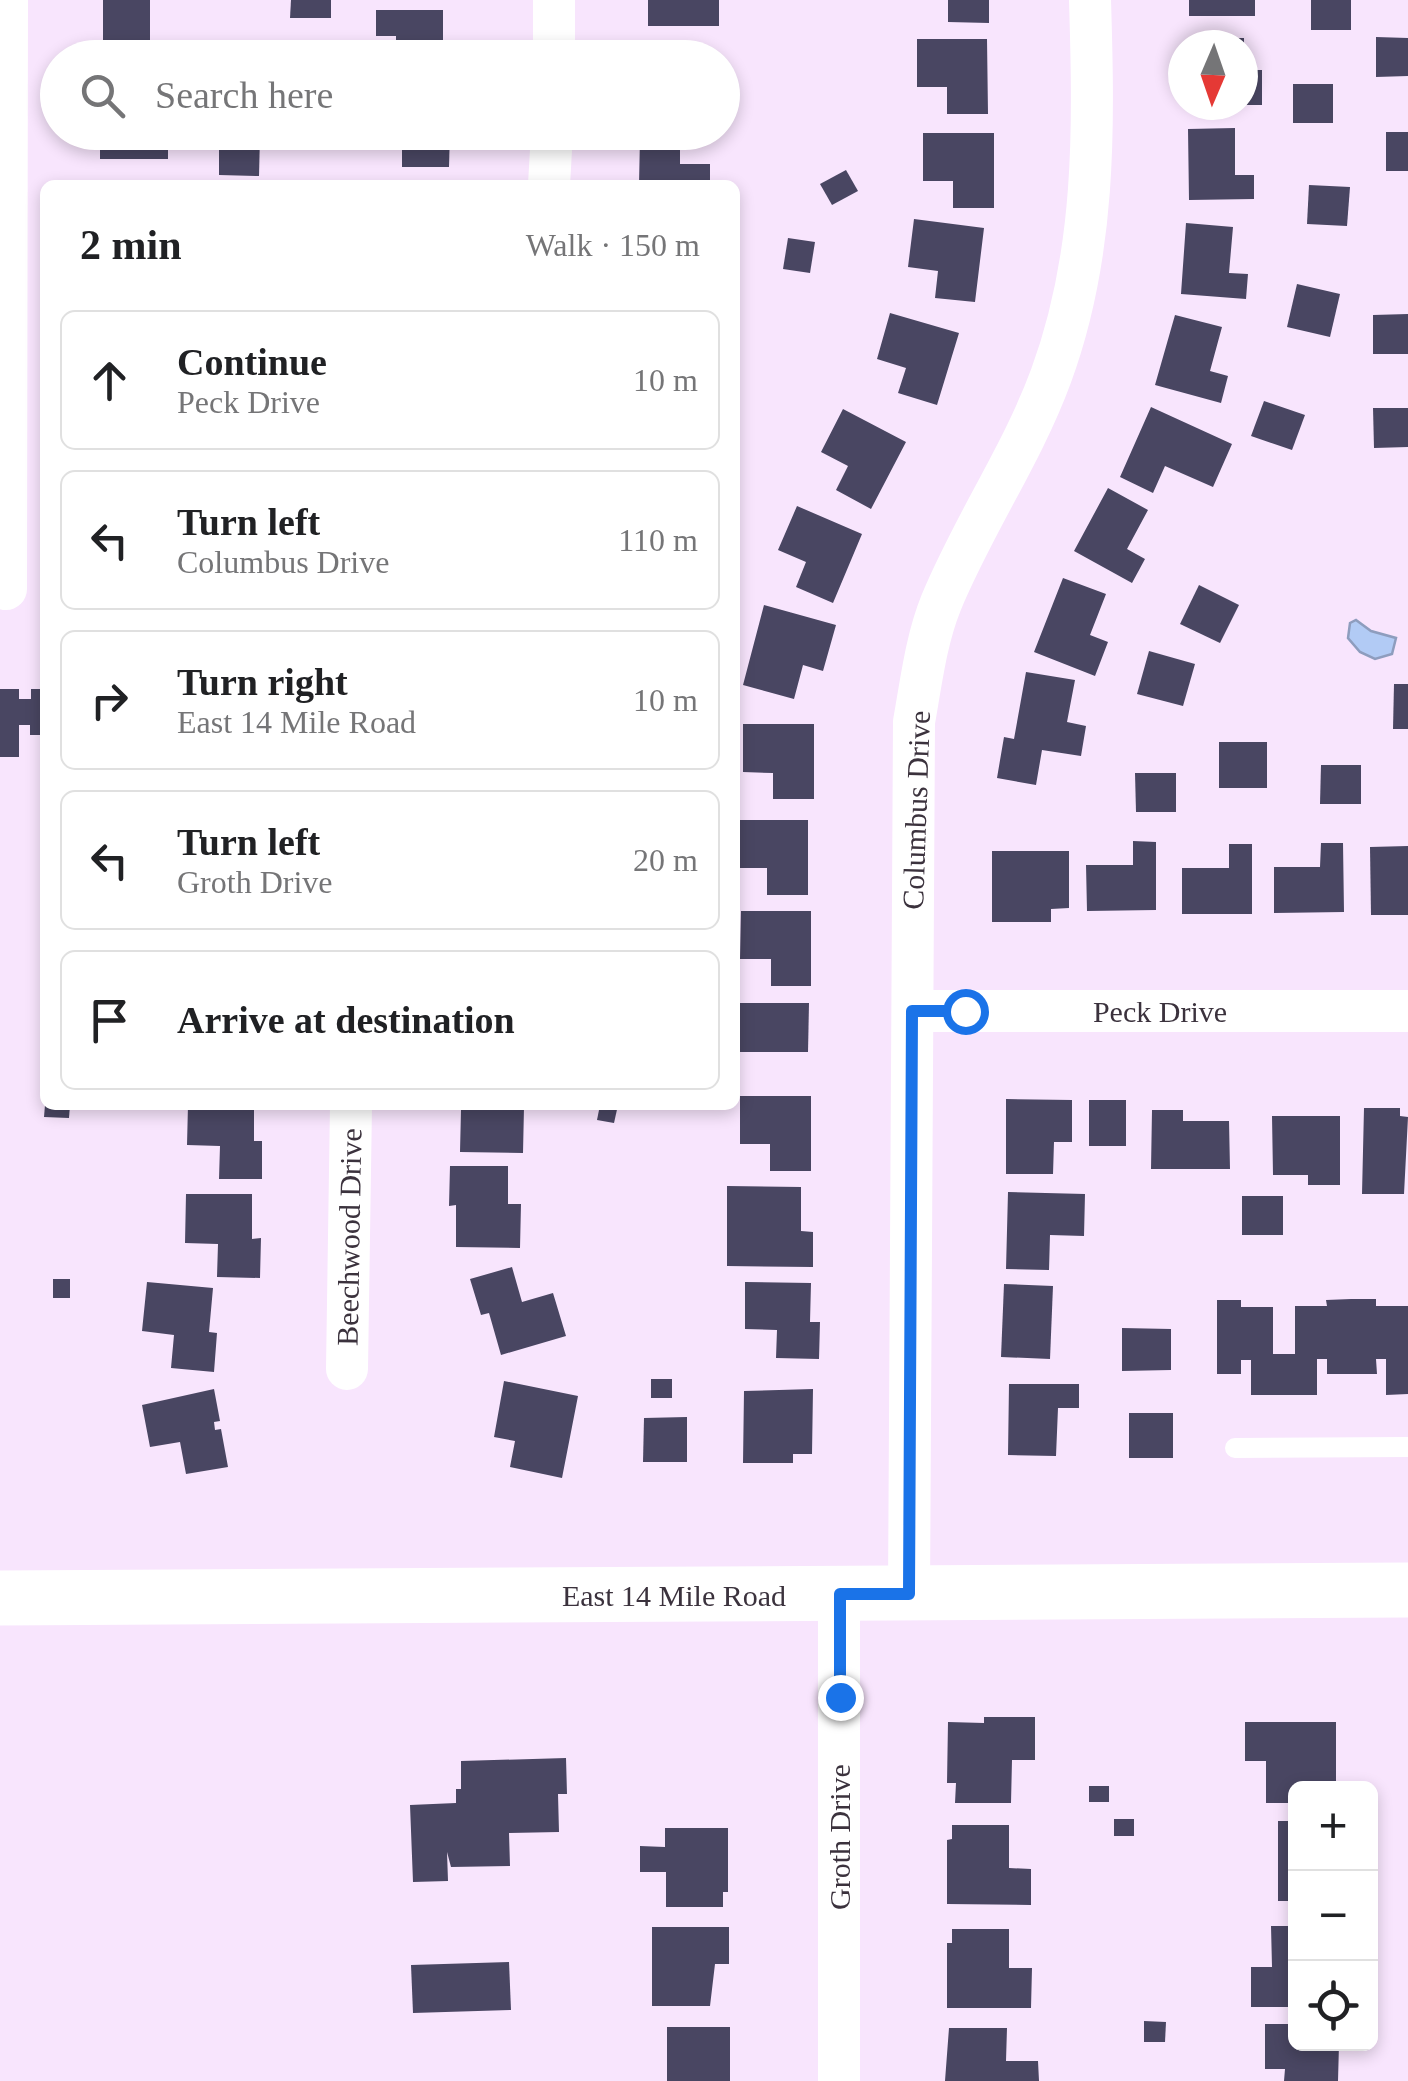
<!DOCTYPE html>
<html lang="en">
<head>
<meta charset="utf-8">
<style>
	:root { --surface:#fff; --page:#f2f2f2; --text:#202124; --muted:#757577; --line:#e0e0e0 }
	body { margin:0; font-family:Georgia,serif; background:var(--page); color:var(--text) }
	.controls { position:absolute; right:30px; bottom:30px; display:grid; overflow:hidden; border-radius:15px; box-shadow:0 5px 15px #0003 }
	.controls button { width:90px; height:90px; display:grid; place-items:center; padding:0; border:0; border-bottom:2px solid var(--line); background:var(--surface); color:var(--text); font:50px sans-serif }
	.compass { position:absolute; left:1168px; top:30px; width:90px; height:90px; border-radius:50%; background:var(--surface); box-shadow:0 5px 15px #0003; rotate:182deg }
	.stop { position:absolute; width:30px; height:30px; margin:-22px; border:8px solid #1a73e8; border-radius:50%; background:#fff }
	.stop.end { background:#1a73e8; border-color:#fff; box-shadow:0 2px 10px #0008 }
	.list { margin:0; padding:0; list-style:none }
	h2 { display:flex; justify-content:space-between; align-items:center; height:130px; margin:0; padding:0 40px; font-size:42px }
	h2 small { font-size:32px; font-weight:400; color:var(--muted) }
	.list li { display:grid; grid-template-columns:65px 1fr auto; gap:30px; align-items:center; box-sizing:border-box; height:140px; margin:0 20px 20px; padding:0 20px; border:2px solid var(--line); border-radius:15px }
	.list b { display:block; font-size:38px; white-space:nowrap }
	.list p { margin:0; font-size:32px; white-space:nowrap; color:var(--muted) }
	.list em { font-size:32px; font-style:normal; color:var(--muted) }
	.icon { flex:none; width:55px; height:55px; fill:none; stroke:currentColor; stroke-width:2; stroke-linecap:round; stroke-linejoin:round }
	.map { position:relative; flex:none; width:1408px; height:2081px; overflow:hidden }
	.search { position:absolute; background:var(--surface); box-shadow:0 5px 15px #0003; left:40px; top:40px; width:700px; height:110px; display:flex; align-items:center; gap:25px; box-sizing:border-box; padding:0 35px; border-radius:55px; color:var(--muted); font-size:38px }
	.panel { position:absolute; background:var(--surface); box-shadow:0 5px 15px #0003; left:40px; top:180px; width:700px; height:930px; border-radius:15px }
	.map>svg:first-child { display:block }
</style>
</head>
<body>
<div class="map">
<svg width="1408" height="2081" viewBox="0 0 1408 2081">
	<rect width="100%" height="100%" fill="#f8e5fd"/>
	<path fill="#b2cbf5" stroke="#8e9dbe" stroke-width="2.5" d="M1356,620L1371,631L1396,638L1392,654L1375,659L1360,652L1348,638L1350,623Z"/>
	<g fill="#494662">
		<path d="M103,0H150V43L170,42V58H103Z"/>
		<path d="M291,0H331V18H290Z"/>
		<rect x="648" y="0" width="71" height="26"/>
		<path d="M948,0H989V23L948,22Z"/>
		<rect x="1189" y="0" width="66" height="16"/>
		<rect x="1311" y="0" width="40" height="30"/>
		<path d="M376,10H443V58H396V36H376Z"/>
		<path d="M1376,37L1408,38V76L1376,77Z"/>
		<rect x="1195" y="38" width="49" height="7"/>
		<path d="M917,39H987L988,114H947V87H917Z"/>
		<rect x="222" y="43" width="40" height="15"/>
		<rect x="644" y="43" width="41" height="15"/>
		<rect x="1243" y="70" width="19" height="35"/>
		<rect x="1293" y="84" width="40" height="39"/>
		<path d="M1235,128V175H1254V199L1189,200L1188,129Z"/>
		<path d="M100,132L168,134V159H100Z"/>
		<path d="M402,132H450L449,167H402Z"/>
		<rect x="1386" y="132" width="22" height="39"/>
		<path d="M923,133H994V208H953V181H923Z"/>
		<path d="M260,136L259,176L219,175V137Z"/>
		<path d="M640,137H680V164H710V185H639Z"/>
		<path d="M846,170L858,191L832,205L820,184Z"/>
		<path d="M1309,185L1350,187L1347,226L1307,224Z"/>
		<path d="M914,219L984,228L975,302L935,298L938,271L908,267Z"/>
		<path d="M1186,223L1233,227L1229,273L1248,274L1246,299L1181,294Z"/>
		<path d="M788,238L815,242L810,273L783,269Z"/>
		<path d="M1297,284L1340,294L1330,337L1287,327Z"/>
		<path d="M890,313L959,333L937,405L898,393L906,368L877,359Z"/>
		<path d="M1408,314V354H1373V315Z"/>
		<path d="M1175,315L1222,327L1210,371L1228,376L1221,403L1155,385Z"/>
		<path d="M1264,401L1305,415L1292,450L1251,436Z"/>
		<path d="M1151,407L1232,444L1213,487L1165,466L1153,493L1120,477Z"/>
		<path d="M1373,408H1408V447L1374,448Z"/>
		<path d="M843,409L906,442L871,509L836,490L848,466L821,452Z"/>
		<path d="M1108,488L1148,510L1127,549L1145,559L1132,583L1074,551Z"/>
		<path d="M797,506L862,534L833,603L796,587L806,562L778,550Z"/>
		<path d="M1063,578L1106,594L1090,635L1108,642L1095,676L1034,652Z"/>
		<path d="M1199,585L1239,605L1220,643L1180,624Z"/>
		<path d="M764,605L836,625L823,671L803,665L794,699L743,685Z"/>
		<path d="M1149,651L1195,664L1183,706L1137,694Z"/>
		<path d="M1026,672L1075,680L1067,722L1086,726L1081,756L1042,750L1036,785L997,778L1004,737L1014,739Z"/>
		<path d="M1394,684H1408V729H1393Z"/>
		<path d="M0,689H19V699H31V689H45V735H30V725H19V757H0Z"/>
		<path d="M743,724H814V799H773V773L743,772Z"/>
		<rect x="1219" y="742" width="48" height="46"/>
		<path d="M1321,765H1361V804H1320Z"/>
		<path d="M1135,773H1176V812H1136Z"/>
		<path d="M737,820H808V895H767V868H737Z"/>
		<path d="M1133,841L1156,842V910L1087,911L1086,865H1133Z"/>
		<path d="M1321,843H1343L1344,912L1274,913V867H1320Z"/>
		<path d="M1229,844H1252V914H1182V868H1229Z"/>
		<path d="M1408,846V915H1371L1370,847Z"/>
		<path d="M992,851H1069V908L1051,909V922H992Z"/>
		<path d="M741,911H811V986H771V959H740Z"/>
		<path d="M740,1003H809L808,1052H739Z"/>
		<path d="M740,1096H811V1171H770V1144H740Z"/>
		<path d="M1006,1099L1072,1100V1142H1054L1053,1174H1006Z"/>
		<rect x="1089" y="1100" width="37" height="46"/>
		<path d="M45,1105H70L69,1118L44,1117Z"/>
		<path d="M188,1105H254V1141H262V1179H219L220,1146L187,1145Z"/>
		<path d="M453,1105L524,1107L523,1153L460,1152L461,1110H452Z"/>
		<path d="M600,1105H618L614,1123L597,1120Z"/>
		<path d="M1364,1108H1400V1116L1408,1117L1404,1194H1362Z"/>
		<path d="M1152,1110H1183V1121H1229L1230,1169H1151Z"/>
		<path d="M1272,1116H1340V1185H1308V1175H1273Z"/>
		<path d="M450,1166H508V1204H521L520,1248L456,1247V1205L449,1206Z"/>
		<path d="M727,1186L801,1187V1231L813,1232V1267L727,1266Z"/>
		<path d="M1008,1192L1085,1194L1084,1236L1050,1235L1049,1270L1006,1269Z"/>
		<path d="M186,1194H252V1239L261,1238L260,1278L217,1277L218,1244L185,1243Z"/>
		<rect x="1242" y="1196" width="41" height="39"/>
		<path d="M512,1267L522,1302L553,1293L566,1336L501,1355L489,1313L481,1315L470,1279Z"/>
		<rect x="53" y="1279" width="17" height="19"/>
		<path d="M147,1282L213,1288L209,1332L217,1333L214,1372L171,1368L174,1335L142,1331Z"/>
		<path d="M745,1282L811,1283L810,1322H820L819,1359L776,1358L777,1330L745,1329Z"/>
		<path d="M1004,1284L1053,1286L1050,1359L1001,1357Z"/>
		<path d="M1351,1299H1376V1306H1408V1394L1386,1395V1359H1376L1377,1374H1327V1359H1317V1395H1251V1360H1241V1374H1217V1300H1241V1307H1273V1354H1295V1306H1327L1326,1300Z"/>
		<path d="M1122,1328L1171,1329V1370L1122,1371Z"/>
		<rect x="651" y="1379" width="21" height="19"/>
		<path d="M504,1381L578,1396L562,1478L510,1467L515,1441L494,1437Z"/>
		<path d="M1009,1384H1079V1408H1058L1056,1456L1008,1455Z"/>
		<path d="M214,1389L220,1421L214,1422L215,1430L221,1429L228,1467L186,1474L180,1442L150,1447L142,1405Z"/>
		<path d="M813,1389L812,1454H793V1463H743L744,1391Z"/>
		<rect x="1129" y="1413" width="44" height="45"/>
		<path d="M687,1417V1462H643L644,1418Z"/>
		<path d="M984,1717H1035V1760H1012L1011,1803H955L956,1783H947L948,1722L984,1723Z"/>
		<path d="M1245,1722H1336V1781H1323V1788H1296V1803H1266V1761H1245Z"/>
		<path d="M566,1758L567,1794H558L559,1832L509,1833L510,1866L451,1867L447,1852L448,1881L413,1882L410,1805L456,1803V1789H461V1761Z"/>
		<rect x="1089" y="1786" width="20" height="16"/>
		<rect x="1114" y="1819" width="20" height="17"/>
		<rect x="1278" y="1821" width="18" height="80"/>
		<path d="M952,1825H1009V1868L1031,1869V1905L947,1904V1840L952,1839Z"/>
		<path d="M665,1828H728V1892H723V1907H666V1872H640V1846L665,1847Z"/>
		<path d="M1271,1926H1296V2007H1251V1967H1272Z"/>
		<path d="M652,1927H729V1964H715L710,2006H652Z"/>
		<path d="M952,1929H1009V1968H1032L1031,2008H947V1943H952Z"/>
		<path d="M509,1962L511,2010L413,2013L411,1965Z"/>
		<path d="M1144,2021L1166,2022L1165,2042H1144Z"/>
		<path d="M1265,2024H1296V2044H1339L1338,2081H1284L1285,2069H1265Z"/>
		<rect x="667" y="2027" width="63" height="54"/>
		<path d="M949,2028H1007L1006,2061H1038L1039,2081H945Z"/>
	</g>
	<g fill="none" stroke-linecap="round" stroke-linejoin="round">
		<path stroke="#fff" stroke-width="20" d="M1235,1448L1408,1447"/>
		<g stroke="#fff" stroke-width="42">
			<path d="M554,0V58"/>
			<path d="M549,185L552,132"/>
			<path d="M6,589L7,0"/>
			<path d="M913,1011H1408"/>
			<path d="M347,1369L351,1105"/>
			<path d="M909,1594L914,722C921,683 926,640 941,603C973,525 1022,455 1051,376C1096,254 1094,129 1090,0"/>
			<path d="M839,2081V1594"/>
		</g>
		<path stroke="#fff" stroke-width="55" d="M0,1598L1408,1590"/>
	</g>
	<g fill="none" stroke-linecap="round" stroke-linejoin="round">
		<path stroke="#1a73e8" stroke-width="12" d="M840,1697V1594H909L912,1011H965"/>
	</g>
	<g text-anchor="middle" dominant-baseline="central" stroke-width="10" stroke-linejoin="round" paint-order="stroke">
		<g font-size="30" fill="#3b323d" stroke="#fff">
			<text transform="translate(916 810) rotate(-88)">Columbus Drive</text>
			<text x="1160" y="1011">Peck Drive</text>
			<text transform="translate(349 1237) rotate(-89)">Beechwood Drive</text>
			<text x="674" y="1595">East 14 Mile Road</text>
			<text transform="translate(839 1837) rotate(-90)">Groth Drive</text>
		</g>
	</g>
</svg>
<div class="controls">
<button>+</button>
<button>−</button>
<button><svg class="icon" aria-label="locate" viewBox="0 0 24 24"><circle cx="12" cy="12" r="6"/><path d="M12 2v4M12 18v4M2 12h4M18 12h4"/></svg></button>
</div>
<svg class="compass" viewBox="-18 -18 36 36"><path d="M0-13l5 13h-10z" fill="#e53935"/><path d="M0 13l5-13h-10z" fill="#757577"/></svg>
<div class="stop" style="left:965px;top:1011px"></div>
<div class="stop end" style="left:840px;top:1697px"></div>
<div class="search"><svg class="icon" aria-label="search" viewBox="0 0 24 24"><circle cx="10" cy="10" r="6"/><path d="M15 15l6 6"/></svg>Search here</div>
<section class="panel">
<h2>2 min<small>Walk · 150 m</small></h2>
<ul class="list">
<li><svg class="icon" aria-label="ahead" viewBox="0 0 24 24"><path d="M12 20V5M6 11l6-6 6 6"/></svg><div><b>Continue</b><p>Peck Drive</p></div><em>10 m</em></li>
<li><svg class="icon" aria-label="left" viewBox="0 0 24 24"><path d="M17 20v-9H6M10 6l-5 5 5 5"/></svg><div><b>Turn left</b><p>Columbus Drive</p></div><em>110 m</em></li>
<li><svg class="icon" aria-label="right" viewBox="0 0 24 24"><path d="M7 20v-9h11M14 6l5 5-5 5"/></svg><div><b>Turn right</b><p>East 14 Mile Road</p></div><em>10 m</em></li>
<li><svg class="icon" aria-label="left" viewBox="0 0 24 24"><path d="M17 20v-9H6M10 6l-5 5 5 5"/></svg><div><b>Turn left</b><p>Groth Drive</p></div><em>20 m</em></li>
<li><svg class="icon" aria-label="arrive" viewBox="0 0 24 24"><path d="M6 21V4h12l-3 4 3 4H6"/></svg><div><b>Arrive at destination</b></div></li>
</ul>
</section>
</div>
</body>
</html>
